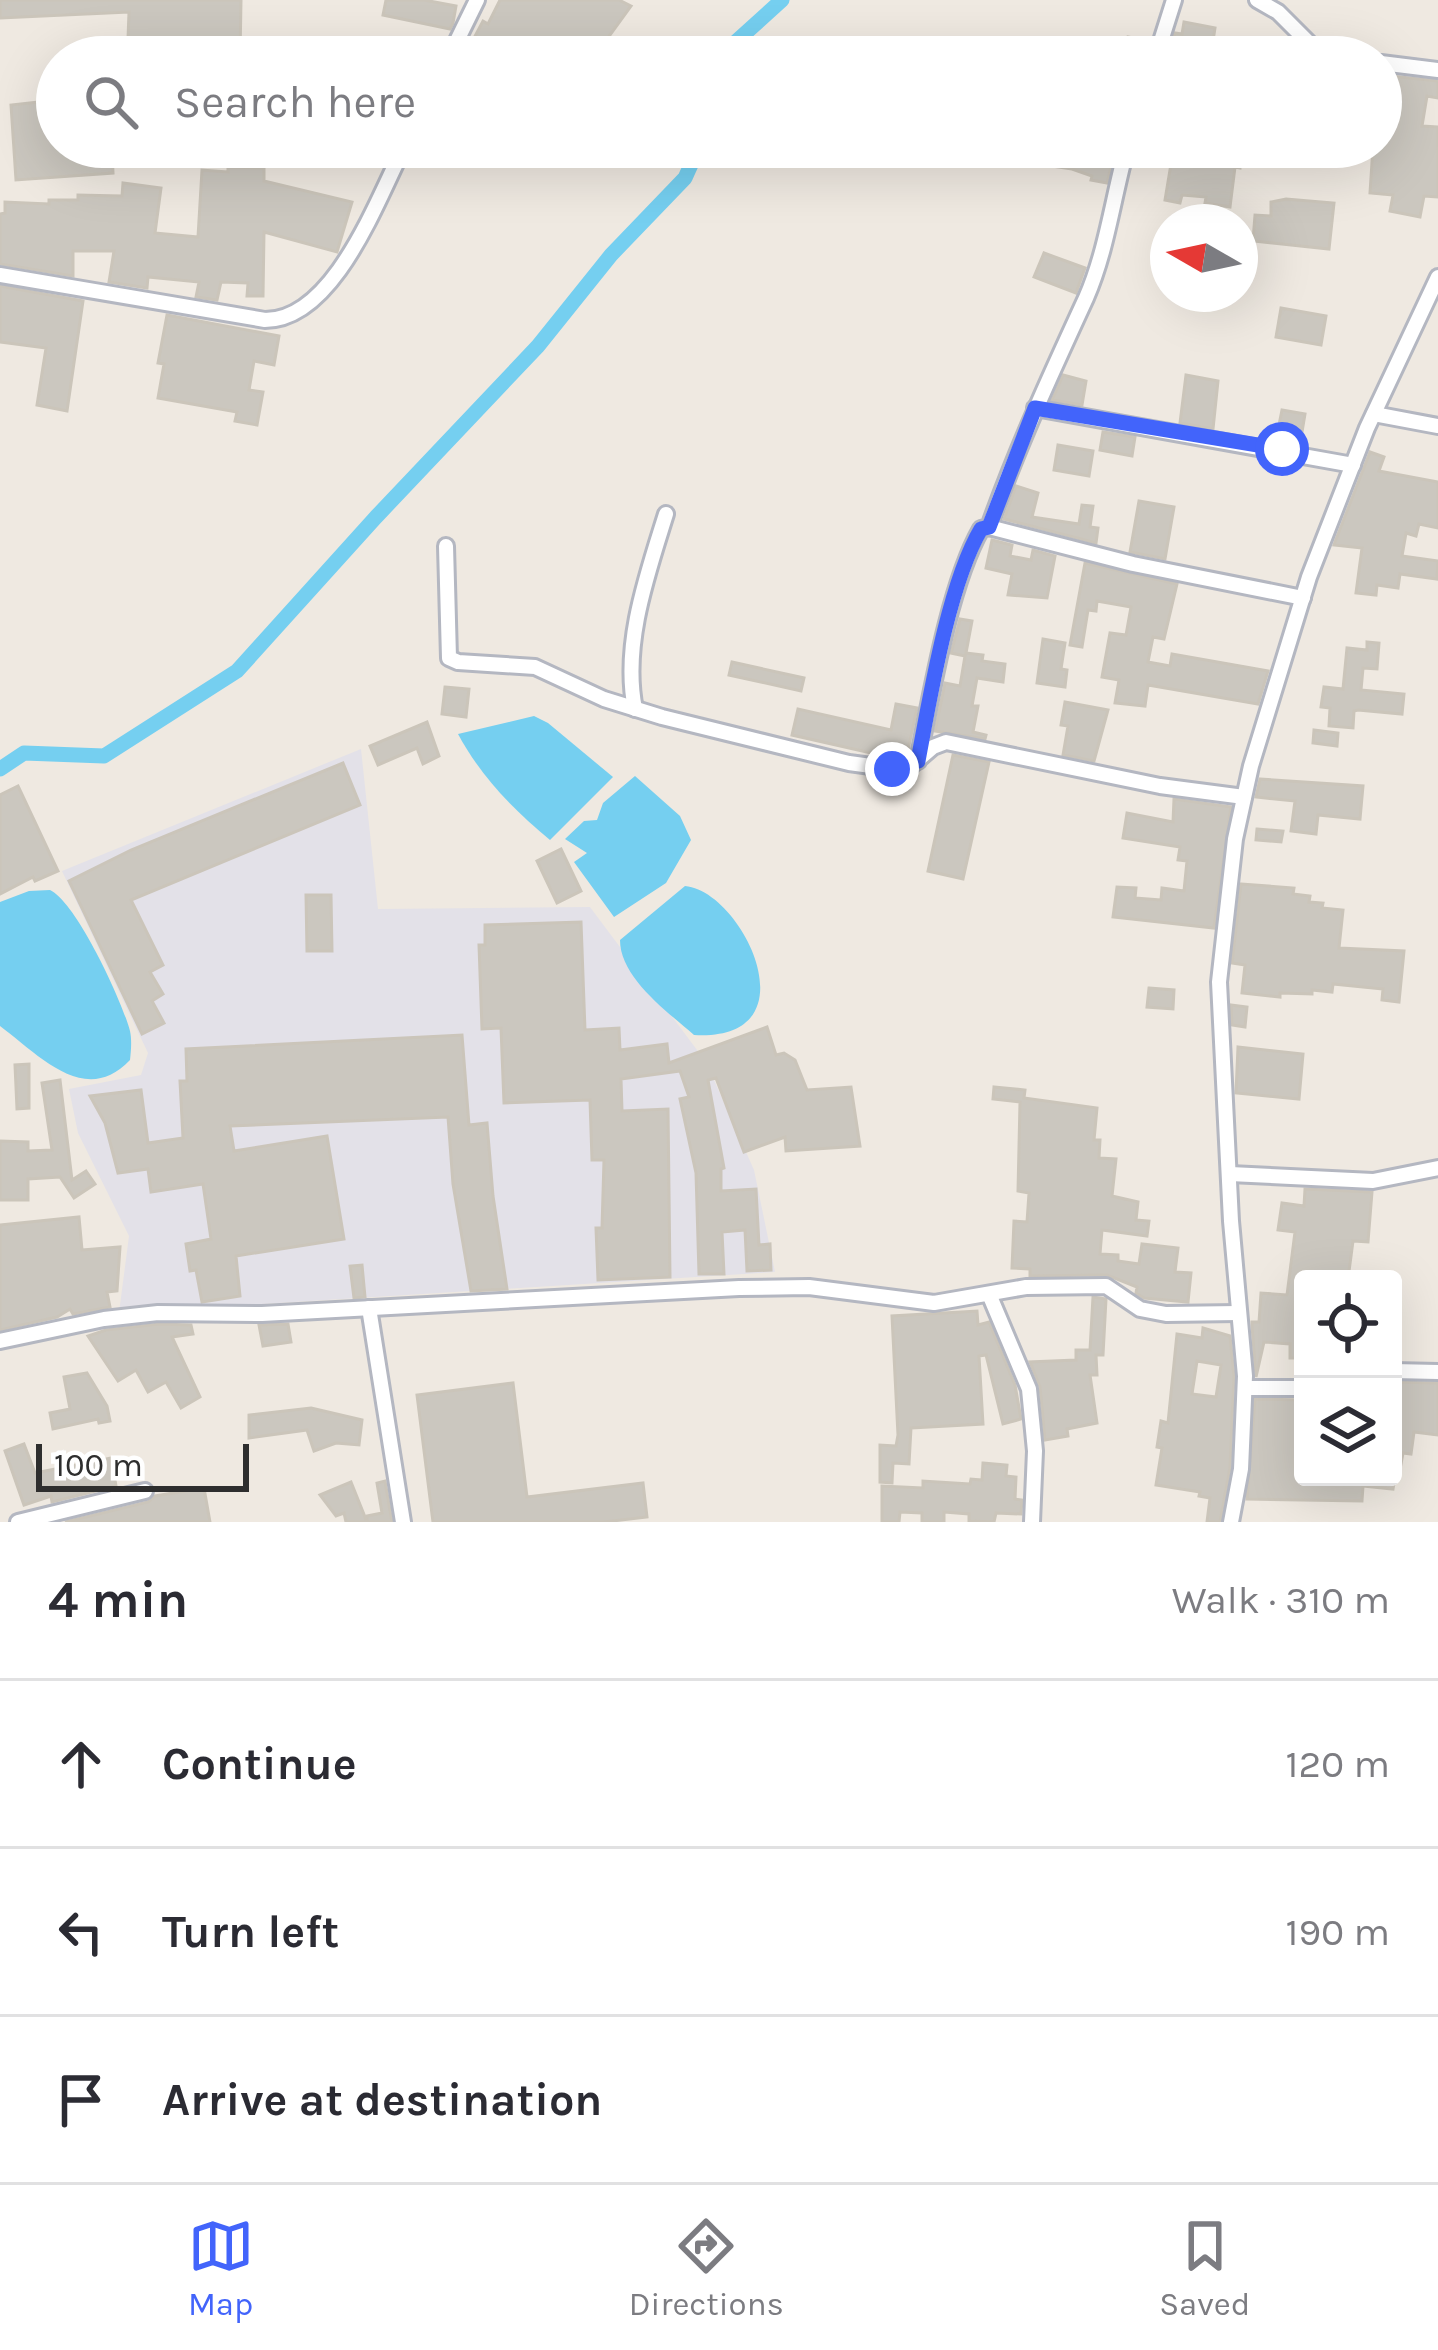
<!DOCTYPE html>
<html lang="en">
<head>
<meta charset="utf-8">
<style>
	:root { --surface:#fff; --page:#f7f7f7; --text:#2b2b33; --muted:#7c7c81; --line:#e1e1e2; --accent:#4264fb }
	body { margin:0; font-family:Karla,sans-serif; background:var(--page); color:var(--text) }
	.controls { position:absolute; right:36px; bottom:36px; display:grid; overflow:hidden; border-radius:12px; box-shadow:0 12px 48px #0002 }
	.controls button { width:108px; height:108px; display:grid; place-items:center; padding:0; border:0; border-bottom:3px solid var(--line); background:var(--surface); color:var(--text); font:60px sans-serif }
	.compass { position:absolute; left:1150px; top:204px; width:108px; height:108px; border-radius:50%; background:var(--surface); box-shadow:0 12px 48px #0002; rotate:279deg }
	.scale { position:absolute; left:36px; bottom:30px; width:213px; box-sizing:border-box; padding-left:12px; border:6px solid #2e2e2e; border-top:0; font-size:33px; line-height:42px; white-space:nowrap; color:#2e2e2e; -webkit-text-stroke:9px #fff; paint-order:stroke }
	.stop { position:absolute; width:36px; height:36px; margin:-27px; border:9px solid #4264fb; border-radius:50%; background:#fff }
	.stop.end { background:#4264fb; border-color:#fff; box-shadow:0 3px 12px #0008 }
	.list { margin:0; padding:0; list-style:none }
	h2 { display:flex; justify-content:space-between; align-items:center; height:156px; margin:0; padding:0 48px; font-size:51px }
	h2 small { font-size:39px; font-weight:400; color:var(--muted) }
	.list li { display:grid; grid-template-columns:78px 1fr auto; gap:36px; align-items:center; box-sizing:border-box; height:168px; padding:0 48px; border-top:3px solid var(--line) }
	.list b { display:block; font-size:45px; white-space:nowrap }
	.list em { font-size:39px; font-style:normal; color:var(--muted) }
	.icon { flex:none; width:66px; height:66px; fill:none; stroke:currentColor; stroke-width:2; stroke-linecap:round; stroke-linejoin:round }
	.map { position:relative; flex:none; width:1438px; height:1522px; overflow:hidden }
	.search { position:absolute; background:var(--surface); box-shadow:0 12px 48px #0002; left:36px; right:36px; top:36px; height:132px; display:flex; align-items:center; gap:30px; box-sizing:border-box; padding:0 42px; border-radius:66px; color:var(--muted); font-size:45px }
	.sheet { height:660px; background:var(--surface) }
	nav { display:flex; justify-content:space-around; align-items:center; box-sizing:border-box; height:168px; border-top:3px solid var(--line); background:var(--surface); font-size:33px; color:var(--muted) }
	nav a { display:grid; justify-items:center; gap:6px }
	nav .on { color:var(--accent) }
	.map>svg:first-child { display:block }
</style>
</head>
<body>
<div class="map">
<svg width="1438" height="1522" viewBox="0 0 1438 1522">
	<rect width="100%" height="100%" fill="#efe9e1"/>
	<path fill="#e3e1e8" d="M361,749L378,909L590,907L706,1062L754,1170L775,1272L119,1313L129,1236L78,1133L69,1089L141,1075L148,1053L62,871Z"/>
	<g fill="#75cff0">
		<path d="M534,716L548,723L613,777L550,840C512,808 482,778 458,734Z"/>
		<path d="M635,776L680,816L691,840L666,883L614,917L574,862L587,853L565,839L584,821L597,820L603,803Z"/>
		<path d="M685,886C743,891 816,1042 694,1035C668,1012 620,978 620,940Z"/>
		<path d="M50,890C76,902 122,1000 130,1031C132,1040 131,1051 130,1060C85,1108 38,1054 0,1026V902L29,891Z"/>
	</g>
	<g fill="none" stroke-linecap="round" stroke-linejoin="round">
		<g stroke="#75cff0" stroke-width="15">
			<path d="M727,57L730,47L782,0"/>
			<path d="M0,769L24,753L104,756L237,671L376,517L538,346L611,255L685,178L699,147"/>
		</g>
	</g>
	<g fill="#cbc7bf" stroke="#cbc5ba" stroke-width="3" fill-rule="evenodd">
		<path d="M0,0H241L240,57H168L166,40L128,39L129,12L0,18Z"/>
		<path d="M386,0H424L456,6L453,23L450,29L383,15Z"/>
		<path d="M500,0H619L631,6L594,57H464L483,21L488,24Z"/>
		<path d="M1184,22L1215,28L1213,41L1259,51V57H1168L1175,33L1182,34Z"/>
		<path d="M1128,37L1149,41L1145,57H1124Z"/>
		<path d="M1381,75L1438,81V98L1427,96L1422,126L1438,127V197L1424,196L1420,217L1390,211L1393,195L1370,193L1373,147H1381Z"/>
		<path d="M57,100V147H112L113,173L16,180L11,105Z"/>
		<path d="M1006,147H1056L1113,158L1107,183L1091,180L1092,176L1072,169L997,158Z"/>
		<path d="M1140,147H1169L1168,153L1190,154L1191,147H1235V155L1241,156L1240,168L1235,167L1230,207L1205,203L1206,197L1182,195L1180,203L1165,200L1171,164L1137,160Z"/>
		<path d="M228,167L264,168V181L352,202L337,252L264,232L263,296H247L248,283L221,282L217,300L196,297L199,282L148,277L147,288L109,282L114,251H73V276L0,264V214L5,213V202L49,204V200H78V195L122,196L123,183L161,188L155,233L198,237L202,170L228,172Z"/>
		<path d="M1286,199L1334,203L1329,249L1253,241L1255,215L1271,216V202Z"/>
		<path d="M1044,253L1085,268L1076,293L1034,277Z"/>
		<path d="M0,286L83,301L67,411L37,405L46,348L0,342Z"/>
		<path d="M1281,308L1326,316L1321,345L1276,337Z"/>
		<path d="M167,315L279,336L274,365L254,361L249,390L263,392L257,425L235,421L237,412L158,398L164,364L158,363Z"/>
		<path d="M1063,375L1086,381L1082,405L1052,400Z"/>
		<path d="M1186,375L1218,381L1213,429L1180,423Z"/>
		<path d="M1282,410L1305,414L1300,444L1276,440Z"/>
		<path d="M1103,432L1135,437L1132,456L1100,450Z"/>
		<path d="M1058,445L1093,451L1089,476L1054,470Z"/>
		<path d="M1370,452L1384,457L1379,471L1438,482V528L1419,524L1416,536L1406,533L1402,556L1438,561L1437,579L1400,574L1398,588L1377,585L1376,595L1356,593L1362,548L1334,545L1335,542Z"/>
		<path d="M1016,486L1038,493L1032,517L1079,524L1082,505L1093,506L1090,527L1098,528L1096,543L1004,519Z"/>
		<path d="M1139,501L1174,507L1165,559L1130,552Z"/>
		<path d="M992,540L1012,545L1010,556L1031,560L1033,550L1055,556L1047,598L1008,595L1012,574L986,568Z"/>
		<path d="M1085,563L1177,584L1164,639L1153,637L1148,662L1170,666L1172,654L1268,671L1258,704L1148,685L1145,706L1115,703L1119,680L1102,677L1110,633L1126,635L1131,607L1097,601L1096,611L1088,610L1082,647L1070,645Z"/>
		<path d="M960,619L972,621L966,653L983,655L982,661L1005,664L1003,682L977,678L972,706H978L973,732L986,735L985,739L935,731L945,683L960,686L965,656L951,653Z"/>
		<path d="M1043,639L1065,643L1061,669L1067,670L1065,687L1037,683Z"/>
		<path d="M1367,642L1379,643L1377,669L1363,668L1361,690L1404,694L1402,714L1358,710L1354,711L1353,728L1329,726L1330,708L1321,707L1324,687L1343,689L1347,648L1367,650Z"/>
		<path d="M732,662L804,678L801,691L729,675Z"/>
		<path d="M445,687L469,689L466,717L442,714Z"/>
		<path d="M1065,702L1108,710L1094,761L1063,755L1068,726L1061,725Z"/>
		<path d="M896,704L917,708L907,755L893,758L792,735L798,709L891,730Z"/>
		<path d="M427,722L439,756L423,764L417,748L378,765L370,746Z"/>
		<path d="M1314,730L1338,733L1337,746L1313,743Z"/>
		<path d="M953,755L989,762L963,879L928,871Z"/>
		<path d="M343,763L360,805L131,900L163,965L150,972L163,994L152,1001L164,1023L142,1034L69,881L131,850Z"/>
		<path d="M1260,779L1363,786L1360,819L1318,815L1316,834L1291,831L1295,801L1256,797Z"/>
		<path d="M18,786L58,871L35,881L33,877L0,894V795Z"/>
		<path d="M1174,799L1231,807L1214,928L1113,917L1117,887L1136,888L1135,898L1161,900L1162,888L1184,891L1187,861L1178,860L1180,847L1123,838L1127,813L1173,822Z"/>
		<path d="M1257,829L1283,831L1281,842L1256,840Z"/>
		<path d="M561,849L581,891L557,903L537,861Z"/>
		<path d="M1241,884L1294,888L1293,894L1310,896L1309,902L1323,903L1322,908L1343,910L1339,948L1404,951L1399,1002L1382,1000L1383,989L1333,984L1332,992L1312,990V994L1280,993V997L1242,993L1245,965L1232,963Z"/>
		<path d="M306,895H331L332,951H307Z"/>
		<path d="M581,922L585,1030L619,1028L620,1050L667,1044L669,1063L767,1027L776,1055L784,1053L795,1060L807,1090L851,1087L860,1146L786,1151L785,1137L744,1152L716,1078L708,1080L724,1168L721,1169V1191L756,1189L759,1245L770,1244L771,1270L747,1271L745,1230L722,1232L724,1274H699L696,1173L680,1099L689,1097L680,1071L621,1079L622,1111L668,1109L670,1277L598,1280L596,1228H602L604,1160H592L590,1100L504,1103L501,1028L482,1029L479,945H485V925Z"/>
		<path d="M1149,988L1174,990L1173,1009L1147,1007Z"/>
		<path d="M1231,1005L1247,1007L1245,1027L1232,1025Z"/>
		<path d="M462,1035L469,1125L487,1123L493,1196L507,1289L471,1291L453,1184L448,1117L230,1126L234,1151L327,1136L344,1239L236,1256L240,1296L202,1302L196,1270L190,1271L186,1244L211,1239L203,1184L151,1192L148,1169L118,1173L105,1123L90,1096L141,1090L148,1143L183,1138L180,1081H187L186,1049Z"/>
		<path d="M1238,1047L1303,1054L1299,1099L1236,1093Z"/>
		<path d="M29,1064V1108L17,1109L15,1065Z"/>
		<path d="M60,1080L72,1180L86,1171L95,1184L74,1198L60,1177L28,1179V1200H0V1141L28,1142V1151L52,1150L42,1083Z"/>
		<path d="M994,1087L1025,1090L1024,1098L1097,1108L1094,1140H1100L1099,1158L1116,1159L1112,1196L1138,1202L1136,1220L1149,1221L1147,1236L1102,1230L1100,1254L1118,1255V1261L1139,1264L1142,1244L1178,1248L1175,1272L1191,1273L1188,1302L1144,1298L1136,1293L1137,1287L1107,1275L1030,1276V1269L1012,1268L1014,1221L1027,1222L1029,1193L1018,1191L1020,1102L993,1099Z"/>
		<path d="M1305,1189L1372,1192L1368,1242L1353,1241L1348,1279H1303V1358H1290V1344L1264,1342L1256,1377L1252,1326V1322H1259L1261,1293L1287,1295L1295,1232L1278,1230L1282,1203L1304,1206Z"/>
		<path d="M79,1217L82,1250L120,1247L117,1291L107,1292L110,1307L73,1314L70,1309L57,1317L0,1330V1225Z"/>
		<path d="M362,1265L365,1297L354,1298L350,1266Z"/>
		<path d="M1093,1297L1106,1299L1103,1355H1096L1097,1375H1090L1097,1423L1067,1429L1068,1436L1045,1440L1040,1387L1030,1362L1076,1360V1350H1090Z"/>
		<path d="M977,1311L978,1325L989,1322L1015,1385L1021,1419L1003,1424L986,1355L979,1356L983,1424L911,1428L909,1464L893,1463L892,1483L880,1482V1445L896,1446L898,1435L892,1316Z"/>
		<path d="M159,1324L191,1325L193,1334L172,1337L200,1397L181,1408L166,1382L148,1392L136,1370L118,1381L88,1336L106,1330Z"/>
		<path d="M288,1324L291,1342L263,1346L259,1325Z"/>
		<path d="M1203,1328L1230,1336L1234,1376L1230,1468L1220,1522H1207L1210,1498L1199,1496L1200,1492L1156,1485L1162,1448L1157,1447L1161,1421L1168,1423L1177,1334L1202,1338ZM1197,1361L1221,1365L1216,1397L1192,1394Z"/>
		<path d="M87,1373L107,1406L110,1421L99,1423L98,1419L53,1429L50,1413L70,1409L64,1377Z"/>
		<path d="M1393,1382L1438,1383V1435L1414,1432L1411,1454L1403,1453L1399,1475H1393Z"/>
		<path d="M513,1383L527,1497L643,1483L647,1517L604,1522H433L417,1395Z"/>
		<path d="M1255,1399L1303,1400V1477H1395L1393,1489L1363,1486L1362,1501L1247,1499Z"/>
		<path d="M311,1408L362,1420L359,1445L336,1443L314,1451L307,1430L249,1438V1415Z"/>
		<path d="M24,1444L35,1473L111,1458L116,1486L52,1502L51,1496L24,1505L5,1451Z"/>
		<path d="M983,1463L1007,1465L1006,1476L1016,1477L1015,1499L1022,1500L1021,1514L996,1513L994,1522L969,1521V1514L944,1512V1522H922V1513L900,1512L899,1522H882V1486L923,1488V1481L970,1484L971,1479L982,1480Z"/>
		<path d="M385,1481L392,1522H367V1516L382,1513L377,1483Z"/>
		<path d="M351,1482L367,1522H346L344,1513L336,1516L320,1495Z"/>
		<path d="M204,1488L210,1522H65L148,1502L155,1496Z"/>
	</g>
	<g fill="none" stroke-linecap="round" stroke-linejoin="round">
		<g stroke="#b4b7c1" stroke-width="20">
			<g id="minor">
				<path d="M1257,0L1278,12L1313,47L1344,57"/>
				<path d="M449,57L477,0"/>
				<path d="M1156,57L1174,0"/>
				<path d="M1381,63L1438,70"/>
				<path d="M0,275L265,320C334,320 377,200 404,147"/>
				<path d="M1035,408L1353,465"/>
				<path d="M1374,414L1438,426"/>
				<path d="M989,527L1133,564L1303,598"/>
				<path d="M446,546L449,658L458,662L535,667L604,699L662,717L849,763L893,769L912,765L933,747L946,742L1160,786L1244,797"/>
				<path d="M635,709C622,645 647,575 666,514"/>
				<path d="M918,761C931,696 949,585 981,529L989,527C1017,448 1051,374 1086,298C1107,250 1113,197 1127,147"/>
				<path d="M1230,1174L1373,1181L1438,1168"/>
				<path d="M989,1294L1029,1389L1035,1451L1032,1522"/>
				<path d="M369,1308L403,1522"/>
				<path d="M0,1341L104,1319L158,1313L262,1314L739,1288L809,1287L934,1303L1026,1287L1106,1286L1140,1309L1166,1314L1238,1313"/>
				<path d="M1393,1371L1438,1372"/>
				<path d="M1245,1388H1303"/>
				<path d="M18,1522L145,1491"/>
				<path d="M1231,1522L1241,1469L1245,1376L1231,1221L1219,982L1235,839L1251,766L1309,577L1367,428L1438,277"/>
			</g>
		</g>
		<use href="#minor" stroke="#fff" stroke-width="14"/>
	</g>
	<g fill="none" stroke-linecap="round" stroke-linejoin="round">
		<path stroke="#4264fb" stroke-width="15" d="M892,769L918,761C930,697 949,583 981,529L989,527L1035,408L1282,449"/>
	</g>
</svg>
<div class="controls">
<button><svg class="icon" aria-label="locate" viewBox="0 0 24 24"><circle cx="12" cy="12" r="6"/><path d="M12 2v4M12 18v4M2 12h4M18 12h4"/></svg></button>
<button><svg class="icon" aria-label="layers" viewBox="0 0 24 24"><path d="M12 4l9 5-9 5-9-5zM3 14l9 5 9-5"/></svg></button>
</div>
<svg class="compass" viewBox="-18 -18 36 36"><path d="M0-13l5 13h-10z" fill="#e53935"/><path d="M0 13l5-13h-10z" fill="#7c7c81"/></svg>
<div class="scale">100 m</div>
<div class="stop" style="left:1282px;top:449px"></div>
<div class="stop end" style="left:892px;top:769px"></div>
<div class="search"><svg class="icon" aria-label="search" viewBox="0 0 24 24"><circle cx="10" cy="10" r="6"/><path d="M15 15l6 6"/></svg>Search here</div>
</div>
<section class="sheet">
<h2>4 min<small>Walk · 310 m</small></h2>
<ul class="list">
<li><svg class="icon" aria-label="ahead" viewBox="0 0 24 24"><path d="M12 20V5M6 11l6-6 6 6"/></svg><div><b>Continue</b></div><em>120 m</em></li>
<li><svg class="icon" aria-label="left" viewBox="0 0 24 24"><path d="M17 20v-9H6M10 6l-5 5 5 5"/></svg><div><b>Turn left</b></div><em>190 m</em></li>
<li><svg class="icon" aria-label="arrive" viewBox="0 0 24 24"><path d="M6 21V4h12l-3 4 3 4H6"/></svg><div><b>Arrive at destination</b></div></li>
</ul>
</section>
<nav>
<a class="on"><svg class="icon" aria-label="map" viewBox="0 0 24 24"><path d="M3 6l6-2 6 2 6-2v14l-6 2-6-2-6 2zM9 4v14M15 6v14"/></svg>Map</a>
<a><svg class="icon" aria-label="directions" viewBox="0 0 24 24"><path d="M12 3l9 9-9 9-9-9zM9 14v-3h6M13 9l2 2-2 2"/></svg>Directions</a>
<a><svg class="icon" aria-label="saved" viewBox="0 0 24 24"><path d="M7 4h10v16l-5-4-5 4z"/></svg>Saved</a>
</nav>
</body>
</html>
